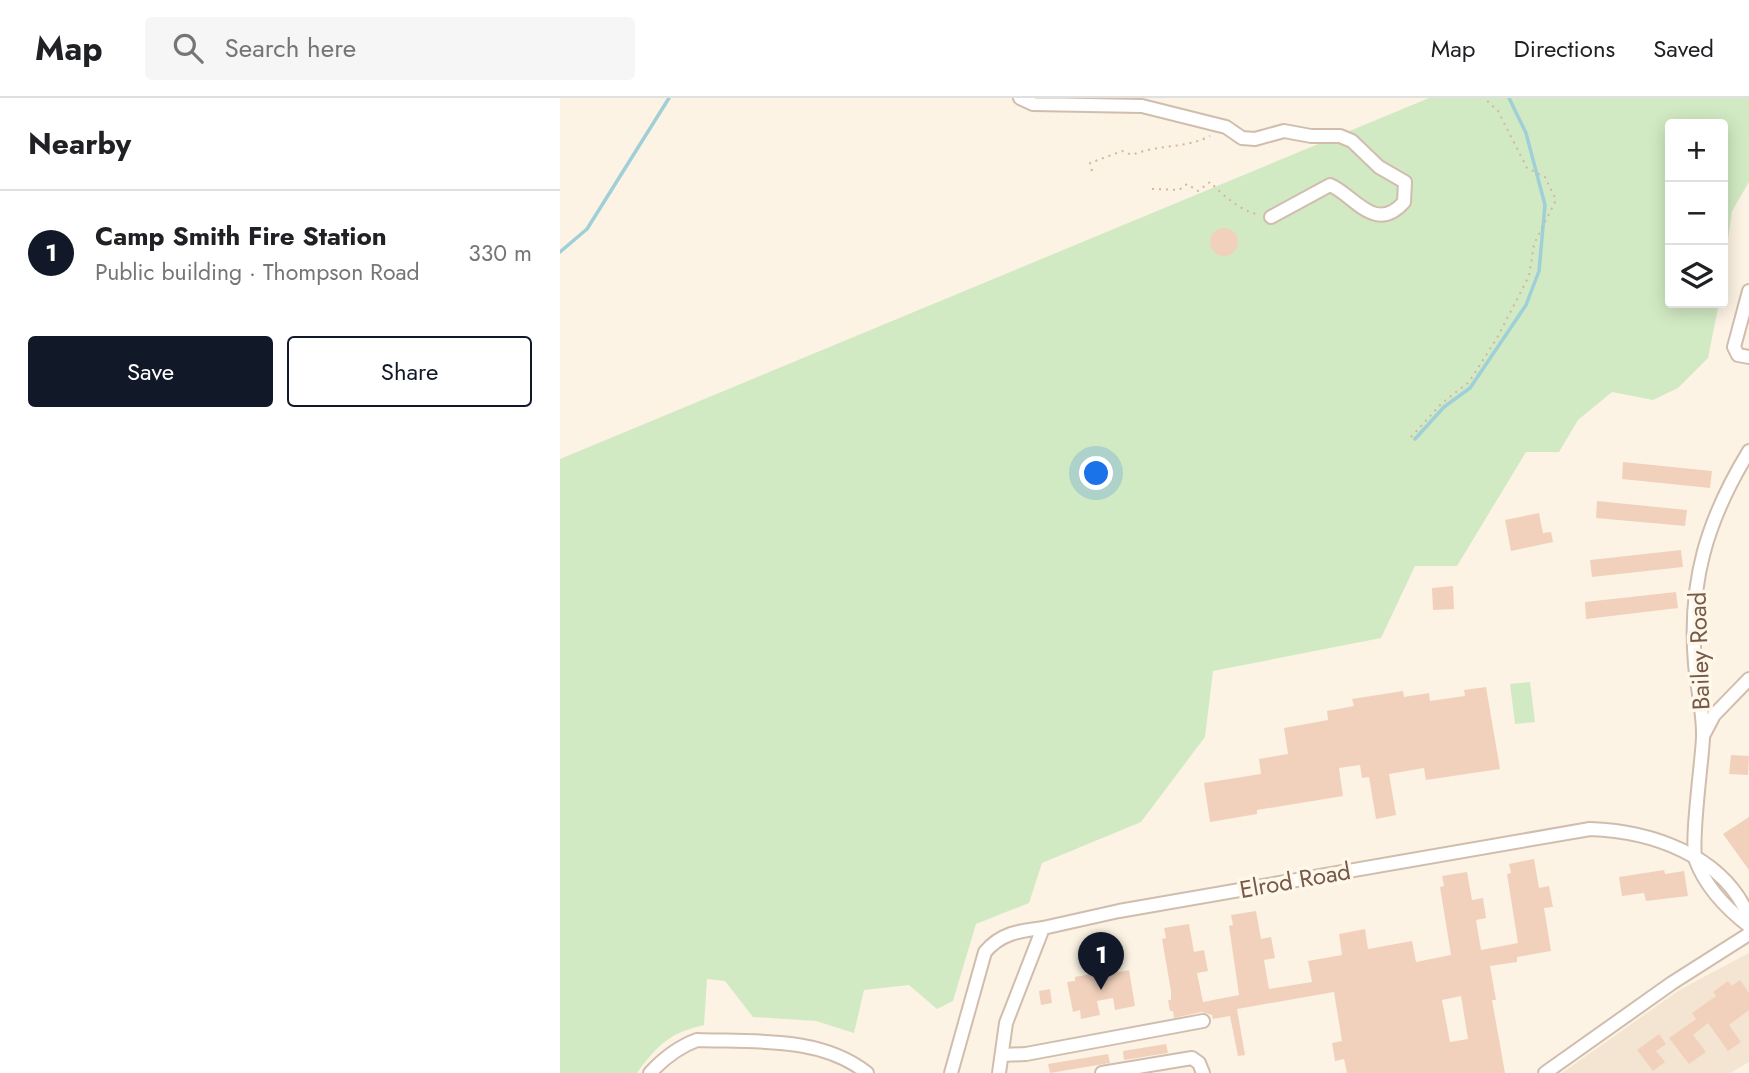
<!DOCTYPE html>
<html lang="en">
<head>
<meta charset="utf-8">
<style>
	:root { --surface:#fff; --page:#f6f6f6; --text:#202124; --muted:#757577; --line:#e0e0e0; --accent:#111827 }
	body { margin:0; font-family:Jost,sans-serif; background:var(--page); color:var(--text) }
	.controls { position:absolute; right:21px; top:21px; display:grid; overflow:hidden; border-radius:7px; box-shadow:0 4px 18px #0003 }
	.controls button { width:63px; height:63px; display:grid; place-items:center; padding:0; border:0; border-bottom:2px solid var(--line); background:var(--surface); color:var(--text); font:35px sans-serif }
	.you { position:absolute; left:537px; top:376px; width:24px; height:24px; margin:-18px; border:5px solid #fff; border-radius:50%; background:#1a73e8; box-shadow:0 0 0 10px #1a73e833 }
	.badge { display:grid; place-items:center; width:46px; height:46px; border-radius:50%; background:var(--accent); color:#fff; font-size:23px; font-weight:700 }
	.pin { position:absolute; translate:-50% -58px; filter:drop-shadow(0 2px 4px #0008) }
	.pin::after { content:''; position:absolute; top:37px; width:24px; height:21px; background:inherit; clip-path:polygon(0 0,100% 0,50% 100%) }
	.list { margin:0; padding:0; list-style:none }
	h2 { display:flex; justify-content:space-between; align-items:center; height:91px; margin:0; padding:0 28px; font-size:30px }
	h2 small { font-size:23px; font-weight:400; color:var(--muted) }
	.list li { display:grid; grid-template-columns:46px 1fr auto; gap:21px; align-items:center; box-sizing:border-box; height:126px; padding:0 28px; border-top:2px solid var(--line) }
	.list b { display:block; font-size:26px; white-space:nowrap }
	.list p { margin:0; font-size:23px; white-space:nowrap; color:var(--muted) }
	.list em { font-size:23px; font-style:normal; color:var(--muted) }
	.actions { display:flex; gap:14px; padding:21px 28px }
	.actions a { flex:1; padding:16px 0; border:2px solid var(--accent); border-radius:7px; text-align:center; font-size:24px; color:var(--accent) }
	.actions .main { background:var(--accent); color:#fff }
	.icon { flex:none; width:38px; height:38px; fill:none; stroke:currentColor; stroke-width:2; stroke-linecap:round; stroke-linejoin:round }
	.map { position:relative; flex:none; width:1189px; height:975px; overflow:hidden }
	header { display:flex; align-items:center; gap:42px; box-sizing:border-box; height:98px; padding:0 35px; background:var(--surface); border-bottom:2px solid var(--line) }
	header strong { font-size:33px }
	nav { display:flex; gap:38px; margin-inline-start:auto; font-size:24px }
	.search { width:490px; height:63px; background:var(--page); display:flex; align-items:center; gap:18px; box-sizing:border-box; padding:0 24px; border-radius:7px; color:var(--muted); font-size:26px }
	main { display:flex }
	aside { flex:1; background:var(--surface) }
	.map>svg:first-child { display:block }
</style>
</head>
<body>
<header>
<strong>Map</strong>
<div class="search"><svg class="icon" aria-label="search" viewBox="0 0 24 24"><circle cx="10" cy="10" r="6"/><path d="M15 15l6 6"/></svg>Search here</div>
<nav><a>Map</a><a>Directions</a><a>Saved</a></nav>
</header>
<main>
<aside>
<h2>Nearby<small></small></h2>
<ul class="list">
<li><span class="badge">1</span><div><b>Camp Smith Fire Station</b><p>Public building · Thompson Road</p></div><em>330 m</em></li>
</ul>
<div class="actions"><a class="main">Save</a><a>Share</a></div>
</aside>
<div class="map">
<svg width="1189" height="975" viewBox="0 0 1189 975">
	<rect width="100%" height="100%" fill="#fcf3e4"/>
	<path fill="#f4e5d3" d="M1189,855V964L1170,975H1002L1121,891Z"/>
	<g fill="#d2eac3">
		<path d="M869,0H1189V84L1172,113L1163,178V26H1110V205H1159L1148,260L1118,290L1093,302L1052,294L1018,322L999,354H966L897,468H855L821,540L653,573L645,639L581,724L482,765L469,805L416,826L393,903L377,911L349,887L304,892L294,935L256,923L193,919L165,883L147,881L144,927C110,935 98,946 77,975H0V361Z"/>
		<path d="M970,584L975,624L955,626L950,586Z"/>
	</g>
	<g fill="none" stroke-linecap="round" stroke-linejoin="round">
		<g stroke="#9fcfd7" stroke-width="3.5">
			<path d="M0,154L27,131L109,0"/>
			<path d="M855,341L884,309L910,290L966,207L979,173L985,107L966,35L949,0"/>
		</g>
	</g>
	<g fill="#f1d1bc" fill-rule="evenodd">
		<circle cx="664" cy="144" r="14"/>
		<path d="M1063,364L1152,373L1150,390L1062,381Z"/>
		<path d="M1037,403L1127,412L1125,428L1036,420Z"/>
		<path d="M979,415L983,435L991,434L993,444L951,453L945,422Z"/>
		<path d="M1121,452L1123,469L1032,479L1030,462Z"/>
		<path d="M893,488L894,511L873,512L872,490Z"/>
		<path d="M1116,494L1118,510L1026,521L1025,504Z"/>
		<path d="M926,589L940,671L866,682L864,670L829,676L836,717L816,721L809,679L802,680L800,667L779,670L783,698L697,712V716L650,724L644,685L701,676L699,661L728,656L724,630L768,622L767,613L794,608L792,601L843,593L844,599L869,595L870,603L905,598L904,592Z"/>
		<path d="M1171,657L1189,658L1188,677L1169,676Z"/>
		<path d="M1189,719V772L1163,736Z"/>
		<path d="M974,761L979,790L989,788L993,809L984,810L991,853L957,859V864L930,868L936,902H932L945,975H787L784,961L775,963L772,945L782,943L774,894L677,911L685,957L678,958L670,918L653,921L652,917L642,914L614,920L613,913H610L608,902H611V893L602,841L606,840L604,830L629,826L634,854L644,852L648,873L637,875L643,904L679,897L669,828L673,827L671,817L696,813L701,841L711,839L715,860L704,862L709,891L752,884L748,863L782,857L779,836L805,831L808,851L852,843L856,864L891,857L880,789L884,788L882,778L907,774L912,802L923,800L926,820L916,822L921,852L958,845L947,776L951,775L949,766ZM901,898L908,941L890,944L882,902Z"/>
		<path d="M1104,772L1105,776L1124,773L1128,798L1086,803L1084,795L1062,798L1059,779Z"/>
		<path d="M554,872V875L569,872L575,908L555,912L553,900L537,903L540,917L521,921L520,912L513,914L507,884L515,883V879Z"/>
		<path d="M1180,882L1189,895V912L1169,927L1181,944L1168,953L1148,925L1133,937L1146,954L1129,966L1109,940L1136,921L1132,915L1156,898L1153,894L1168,883L1172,888Z"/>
		<path d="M490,891L492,905L481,907L479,893Z"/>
		<path d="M1099,936L1106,946L1096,953L1105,964L1093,973L1077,952Z"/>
		<path d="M606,946L608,955L564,962L563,953Z"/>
		<path d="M548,956L550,965L490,975L488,966Z"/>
	</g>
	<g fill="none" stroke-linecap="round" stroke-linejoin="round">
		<g stroke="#d0bdae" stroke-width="16">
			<g id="minor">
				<path d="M460,0L473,6L582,8L666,29L682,40L695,41L724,33L751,38H780L792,43L819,69L845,84L844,104C815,137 793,96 770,87L711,119"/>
				<path d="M1189,193L1174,249L1178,257L1189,259"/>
				<path d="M1189,353C1147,422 1128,484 1135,566C1137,590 1144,616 1143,640C1142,664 1130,746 1136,763C1146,789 1167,811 1189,828"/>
				<path d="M1143,638L1154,617L1189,581"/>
				<path d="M442,957L466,956L643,923"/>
				<path d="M90,975C104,960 118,949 137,942C194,944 261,938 307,975"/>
				<path d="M391,975L425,854C441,835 459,833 483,830"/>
				<path d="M439,975L446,925L483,830L559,813L1030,731C1091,733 1163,757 1189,819"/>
				<path d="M542,975L632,960L639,965L643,975"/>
				<path d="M985,975L1112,885L1189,836"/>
			</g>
		</g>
		<g stroke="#d6b59f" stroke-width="2" stroke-dasharray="2 5" stroke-linecap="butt">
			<path d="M532,73L530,65L562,53L572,57C598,46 625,51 650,38"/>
			<path d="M592,91L619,92L627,86L638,93L650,84C665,99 679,112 700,117"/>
			<path d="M851,339L882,305L909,284L937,240L969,178L974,146L996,102L985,79L967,70L938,13L924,0"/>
		</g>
		<use href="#minor" stroke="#fff" stroke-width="12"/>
	</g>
	<g text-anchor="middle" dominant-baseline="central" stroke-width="7" stroke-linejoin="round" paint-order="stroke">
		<g font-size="24" fill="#75594a" stroke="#fff7ea">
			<text transform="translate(1139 553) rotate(-92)">Bailey Road</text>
			<text transform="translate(735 782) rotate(-10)">Elrod Road</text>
		</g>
	</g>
</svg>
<div class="controls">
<button>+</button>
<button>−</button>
<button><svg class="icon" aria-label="layers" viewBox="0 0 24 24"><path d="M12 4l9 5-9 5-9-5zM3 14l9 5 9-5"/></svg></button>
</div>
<div class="you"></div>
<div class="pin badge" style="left:541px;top:892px">1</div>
</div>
</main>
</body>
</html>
